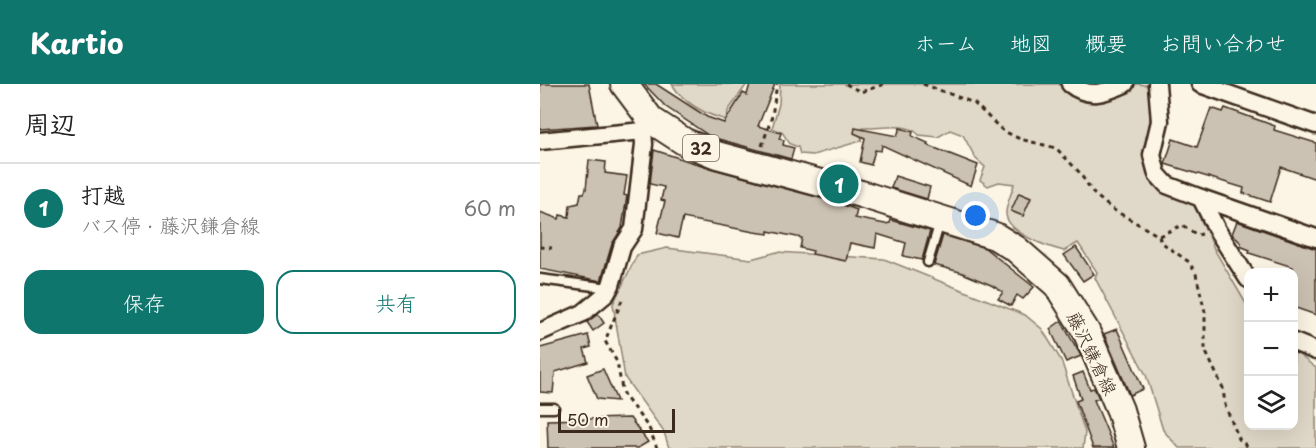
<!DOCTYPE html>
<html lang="ja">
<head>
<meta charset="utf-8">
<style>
	:root { --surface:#fff; --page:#f6f6f6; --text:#222; --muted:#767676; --line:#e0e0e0; --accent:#0f766e }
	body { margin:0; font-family:"Playpen Sans","Klee One",sans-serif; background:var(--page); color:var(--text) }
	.controls { position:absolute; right:18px; bottom:18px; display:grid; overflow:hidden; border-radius:12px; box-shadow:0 6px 24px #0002 }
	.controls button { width:54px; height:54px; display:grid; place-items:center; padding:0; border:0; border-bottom:2px solid var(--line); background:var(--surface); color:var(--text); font:30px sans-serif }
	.scale { position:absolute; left:18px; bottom:15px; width:117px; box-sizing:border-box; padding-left:6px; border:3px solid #3b2a1e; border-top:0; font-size:16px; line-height:21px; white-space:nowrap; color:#3b2a1e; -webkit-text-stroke:4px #fcf5e5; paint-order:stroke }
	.you { position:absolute; left:436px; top:132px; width:21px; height:21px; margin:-15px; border:4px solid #fff; border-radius:50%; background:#1a73e8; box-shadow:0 0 0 9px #1a73e833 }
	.badge { display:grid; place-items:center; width:39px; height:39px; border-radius:50%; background:var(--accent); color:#fff; font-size:20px; font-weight:700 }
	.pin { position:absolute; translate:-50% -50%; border:3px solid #fff; box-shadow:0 2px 6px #0006 }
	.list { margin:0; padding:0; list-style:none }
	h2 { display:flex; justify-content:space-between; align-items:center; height:78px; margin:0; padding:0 24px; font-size:26px }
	h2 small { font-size:20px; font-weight:400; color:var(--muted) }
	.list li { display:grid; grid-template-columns:39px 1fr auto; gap:18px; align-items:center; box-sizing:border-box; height:90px; padding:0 24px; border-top:2px solid var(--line) }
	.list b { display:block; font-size:22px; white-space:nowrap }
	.list p { margin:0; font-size:20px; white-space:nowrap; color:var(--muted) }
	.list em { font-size:20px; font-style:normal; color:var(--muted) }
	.actions { display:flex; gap:12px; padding:18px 24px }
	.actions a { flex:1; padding:14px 0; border:2px solid var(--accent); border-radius:18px; text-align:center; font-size:21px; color:var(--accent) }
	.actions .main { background:var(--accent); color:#fff }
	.icon { flex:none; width:33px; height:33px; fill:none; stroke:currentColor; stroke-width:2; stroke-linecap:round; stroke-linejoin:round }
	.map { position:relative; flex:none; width:776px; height:364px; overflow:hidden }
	header { display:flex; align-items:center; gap:36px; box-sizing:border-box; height:84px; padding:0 30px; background:var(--accent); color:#fff }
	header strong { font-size:28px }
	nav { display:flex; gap:33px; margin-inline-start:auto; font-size:21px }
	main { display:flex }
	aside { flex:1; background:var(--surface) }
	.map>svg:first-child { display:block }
</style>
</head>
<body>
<header>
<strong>Kartio</strong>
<nav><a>ホーム</a><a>地図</a><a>概要</a><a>お問い合わせ</a></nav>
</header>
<main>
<aside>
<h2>周辺<small></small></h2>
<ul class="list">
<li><span class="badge">1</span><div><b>打越</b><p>バス停 · 藤沢鎌倉線</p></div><em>60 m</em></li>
</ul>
<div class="actions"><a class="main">保存</a><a>共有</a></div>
</aside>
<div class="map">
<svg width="776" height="364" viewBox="0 0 776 364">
	<rect width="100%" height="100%" fill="#fcf5e5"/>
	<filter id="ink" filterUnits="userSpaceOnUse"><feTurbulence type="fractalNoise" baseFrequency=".0167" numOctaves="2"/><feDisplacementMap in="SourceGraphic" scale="12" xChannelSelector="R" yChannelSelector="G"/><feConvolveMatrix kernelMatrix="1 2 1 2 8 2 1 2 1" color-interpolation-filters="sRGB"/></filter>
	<g filter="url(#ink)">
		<g fill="#e0d8c8" stroke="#8e8173" stroke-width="1.5">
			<path d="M132,0H207L188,27L187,36C166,31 143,19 132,0Z"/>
			<path d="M240,0H522L530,12L555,15L597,0L607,1C624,60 569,95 657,121L674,165L708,223V342H754V267L776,284V364H639L623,346L606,291L555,194L557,188L538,159L524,167C508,163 466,149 466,129C466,120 472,109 474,100L459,98L448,102L440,96L445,83L436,75L423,51L410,46L398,53L379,51C367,37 340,45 323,44L321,57L273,71L260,70L258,63L250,60L242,48L232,44L239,20Z"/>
			<path d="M127,164L211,175L237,168L344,175L485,231L502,245L521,276L545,348L543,364H129L124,348L85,294L73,220L97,171Z"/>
		</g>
		<g fill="#ccc2b3" stroke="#3b2a1e" stroke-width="1.5">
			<path d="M0,0H49L57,41L0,45Z"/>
			<path d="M104,0H116L167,33L184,39L203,9L207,11L210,0H235L218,42L241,49L239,55L244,56L243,61L254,64L251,75L171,53L126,23Z"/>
			<path d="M671,24L683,28L685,24L735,42L734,46L776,59V95L741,83L730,118L703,109L704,104L625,80L633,55L657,63Z"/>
			<path d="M315,44L357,52L360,44L373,48L372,52L388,59L387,61L438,81L431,102L342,61L341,67L335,66L331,81L320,78L325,54L314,49Z"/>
			<path d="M114,66L173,85L295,118L317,126L315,134L345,140L350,139L351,136L390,147L382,176L363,172L366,159L337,150L335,164L310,159L306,177L272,170L273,167L260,164L262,154L228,147V150L214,148L143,134L138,154L117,149L125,117L121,116L124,103L110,100Z"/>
			<path d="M49,76L66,78L65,89L87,92L84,111L87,112L82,144L72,160L61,197L0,185V128L19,135L20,131L29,133L30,121L39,119L41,109H44L46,105Z"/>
			<path d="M355,92L390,103L387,115L351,104Z"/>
			<path d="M479,109L491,114L483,132L471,127Z"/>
			<path d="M697,137L776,165V231L753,223V183L709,169L710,166L700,162L701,159L692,150Z"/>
			<path d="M403,151L445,164L494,203L483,215L477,211L471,222L458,215L463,208L451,201L420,188L394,181Z"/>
			<path d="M536,163L554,190L543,197L524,171Z"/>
			<path d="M58,230L64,239L53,247L47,238Z"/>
			<path d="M521,237L541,272L526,278L510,245Z"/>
			<path d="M577,245L603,305L590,311L564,250Z"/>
			<path d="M48,251L51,263L44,265L48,278L15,288L13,309L0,308V264Z"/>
			<path d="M63,285L77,317L57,315L47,291Z"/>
			<path d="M543,288L550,305L554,304L559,314L554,316L574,364H553L536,317L541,315L533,292Z"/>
			<path d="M90,334L108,358L98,364H8L7,336Z"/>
		</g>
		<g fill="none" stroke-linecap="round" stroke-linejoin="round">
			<g stroke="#3b2a1e" stroke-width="13">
				<g id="service">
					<path d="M388,178L400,138"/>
					<path d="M0,195L69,204"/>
					<path d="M0,324H14"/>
				</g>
			</g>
			<g stroke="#3b2a1e" stroke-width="21">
				<g id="minor">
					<path d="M530,0C549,15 565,9 585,0"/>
					<path d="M617,0L620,37L612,71L617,90L627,101L661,114L677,146L708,195"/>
					<path d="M660,0L776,41"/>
					<path d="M0,57L103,47L109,39"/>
					<path d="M661,114L776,154"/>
					<path d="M0,248L43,229L66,210L71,201L82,163L94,145L104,60L103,47"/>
					<path d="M754,258L776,267"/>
				</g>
			</g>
			<g stroke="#3b2a1e" stroke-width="30">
				<path id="primary" d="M84,0L111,36L145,58L177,71L321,110L455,152L476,165L517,201L546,247L580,326L591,364"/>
			</g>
			<g stroke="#3b2a1e" stroke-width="3" stroke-dasharray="4.5 4.5" stroke-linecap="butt">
				<path d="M306,0L321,8L345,0"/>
				<path d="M383,0L434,19L462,46L480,55L516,64L539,88L554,110L572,125L619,152L621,158L649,178L656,190L665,228V266L683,304L685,321L699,355L709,364"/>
				<path d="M222,62L232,32L237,0"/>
				<path d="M619,152L642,141L657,151L662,150"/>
				<path d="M0,163L12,164"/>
				<path d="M82,216L65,257L77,278L83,310L109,344L117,364"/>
			</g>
			<use href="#service" stroke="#fcf5e5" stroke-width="8"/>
			<use href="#minor" stroke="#fcf5e5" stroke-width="16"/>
			<use href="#primary" stroke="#fcf5e5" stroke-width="26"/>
		</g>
	</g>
	<g text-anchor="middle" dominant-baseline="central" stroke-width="4.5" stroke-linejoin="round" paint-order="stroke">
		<rect fill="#fcf5e5" stroke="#75675a" stroke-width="1.5" x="143" y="51" width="36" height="26" rx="4.5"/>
		<g font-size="16" font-weight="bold" fill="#3b2a1e">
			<text x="161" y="64">32</text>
		</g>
		<g font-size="18" fill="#3b2a1e" stroke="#fcf5e5">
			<text transform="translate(553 269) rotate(64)">藤沢鎌倉線</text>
		</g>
	</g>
</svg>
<div class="controls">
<button>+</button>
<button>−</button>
<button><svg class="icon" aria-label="layers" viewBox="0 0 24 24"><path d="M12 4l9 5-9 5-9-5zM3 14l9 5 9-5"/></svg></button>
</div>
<div class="scale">50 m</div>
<div class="you"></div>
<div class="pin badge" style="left:299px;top:100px">1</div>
</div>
</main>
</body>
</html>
